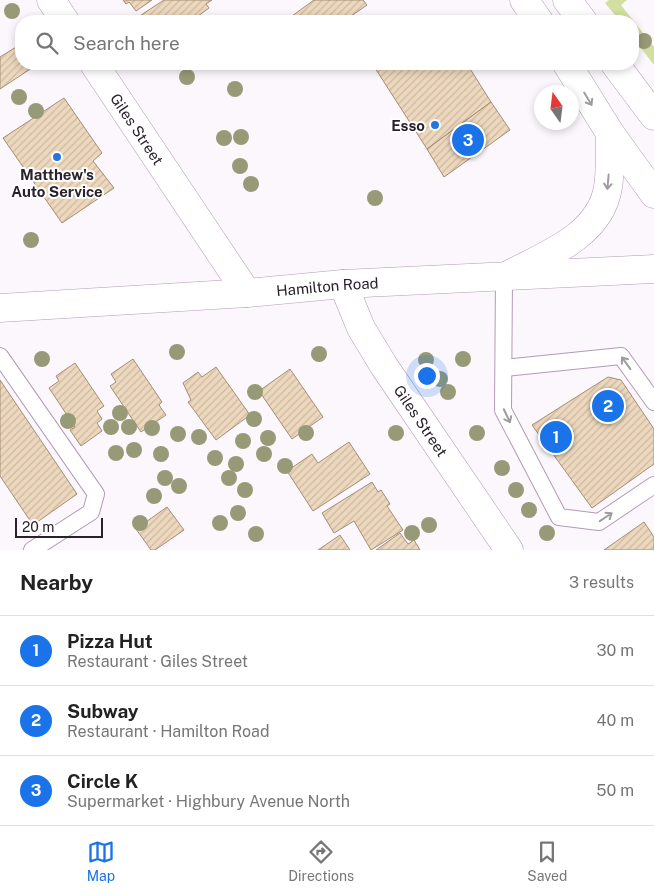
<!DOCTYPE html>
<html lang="en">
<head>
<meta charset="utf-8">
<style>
	:root { --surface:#fff; --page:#f2f2f2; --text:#222; --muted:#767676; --line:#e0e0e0; --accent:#1a73e8 }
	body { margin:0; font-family:"Public Sans",sans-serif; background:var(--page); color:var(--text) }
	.compass { position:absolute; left:534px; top:85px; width:45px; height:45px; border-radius:50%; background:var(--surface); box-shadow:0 2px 8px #0003; rotate:346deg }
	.scale { position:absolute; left:15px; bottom:12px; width:88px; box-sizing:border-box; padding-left:5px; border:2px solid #2a222b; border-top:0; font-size:14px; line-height:18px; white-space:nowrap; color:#2a222b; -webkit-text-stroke:4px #fff; paint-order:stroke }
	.you { position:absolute; left:426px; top:375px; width:18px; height:18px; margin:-12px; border:4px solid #fff; border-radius:50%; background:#1a73e8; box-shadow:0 0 0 8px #1a73e833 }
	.badge { display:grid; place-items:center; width:32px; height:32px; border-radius:50%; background:var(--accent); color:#fff; font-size:16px; font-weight:700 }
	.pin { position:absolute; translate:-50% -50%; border:2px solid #fff; box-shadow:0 1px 5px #0006 }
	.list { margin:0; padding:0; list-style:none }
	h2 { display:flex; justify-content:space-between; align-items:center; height:65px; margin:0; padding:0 20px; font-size:21px }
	h2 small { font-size:16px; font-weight:400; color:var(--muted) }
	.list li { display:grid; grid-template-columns:32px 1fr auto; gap:15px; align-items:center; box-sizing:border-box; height:70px; padding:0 20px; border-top:1px solid var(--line) }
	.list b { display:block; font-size:19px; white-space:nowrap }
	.list p { margin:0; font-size:16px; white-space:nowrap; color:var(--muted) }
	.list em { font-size:16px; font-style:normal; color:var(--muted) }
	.icon { flex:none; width:28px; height:28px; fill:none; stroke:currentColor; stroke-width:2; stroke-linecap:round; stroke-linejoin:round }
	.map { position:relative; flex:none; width:654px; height:550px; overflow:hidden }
	.search { position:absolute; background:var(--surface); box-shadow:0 2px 8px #0003; left:15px; right:15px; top:15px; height:55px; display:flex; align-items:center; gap:12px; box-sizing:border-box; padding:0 18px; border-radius:20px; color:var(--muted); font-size:19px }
	.sheet { height:275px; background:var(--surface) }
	nav { display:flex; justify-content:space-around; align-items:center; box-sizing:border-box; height:70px; border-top:1px solid var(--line); background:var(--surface); font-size:14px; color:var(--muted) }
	nav a { display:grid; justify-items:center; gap:2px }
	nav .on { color:var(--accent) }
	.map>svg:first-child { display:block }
</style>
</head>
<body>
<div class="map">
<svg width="654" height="550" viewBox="0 0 654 550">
	<defs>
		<pattern id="building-hatch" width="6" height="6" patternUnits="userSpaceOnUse" patternTransform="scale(1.25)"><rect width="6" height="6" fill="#edd8bd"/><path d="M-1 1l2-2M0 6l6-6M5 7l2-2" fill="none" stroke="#cbb9a3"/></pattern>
	</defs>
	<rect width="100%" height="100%" fill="#fcf7fd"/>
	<path fill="#d2dfa0" d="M609,0H627L621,5L654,47V65L633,38V21H620L605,3Z"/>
	<g fill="url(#building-hatch)" stroke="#a38e75">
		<path d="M123,0H152L136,11L129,2L126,4Z"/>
		<path d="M164,0H212L206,4L209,8L198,16L200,21H132Z"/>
		<path d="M314,0H363L367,5L344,21H296L292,16Z"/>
		<path d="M21,44V64H38L0,89V57Z"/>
		<path d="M381,64H467L491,102L427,149L375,68Z"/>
		<path d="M64,98L102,153L93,161L114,188L62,223L3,138Z"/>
		<path d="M491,102L510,130L444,177L427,149Z"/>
		<path d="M133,359L162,402L159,405L166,415L141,432L110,386L116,382L111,374Z"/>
		<path d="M75,363L104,406L97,411L102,419L97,423L102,431L81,446L70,430L75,427L49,388L59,381L56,376Z"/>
		<path d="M216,367L250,415L216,440L188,402L191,400L183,383L198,372L202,377Z"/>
		<path d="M290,369L323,417L292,439L259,391Z"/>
		<path d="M608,377L621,380L654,429V464L592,508L532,425Z"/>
		<path d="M0,380L77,494L33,525L0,476Z"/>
		<path d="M349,442L370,474L313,511L287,471L312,454L318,463Z"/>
		<path d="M372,482L378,492L381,490L390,504L387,506L403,530L371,550L354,521L334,533L322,513Z"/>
		<path d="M167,507L184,530L155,550H151L136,529Z"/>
		<path d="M644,522L654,537V550H604Z"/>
		<path d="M400,533L408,544L414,540L420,550H376Z"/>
		<path d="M340,535L350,550H318Z"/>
	</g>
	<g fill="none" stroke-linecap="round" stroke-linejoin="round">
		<g stroke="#b29bb4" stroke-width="18">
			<g id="lane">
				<path d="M504,277L503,410L559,517L599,522L654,485"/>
				<path d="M0,356L96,494L91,512L32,550"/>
				<path d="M504,368L621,356L654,402"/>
			</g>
		</g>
		<g stroke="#b29bb4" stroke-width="29">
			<g id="street">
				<path d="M51,0L65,21"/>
				<path id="s1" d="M94,64L247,293"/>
				<path id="s2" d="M343,284L361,328L384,366L509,550"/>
			</g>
		</g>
		<g stroke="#b29bb4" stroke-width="29">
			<g id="secondary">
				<path d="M524,0L539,21"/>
				<path d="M567,0L583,21"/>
				<path d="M567,64L610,133L654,194"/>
				<path d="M615,64L654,116"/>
				<path d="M512,273C549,254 601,234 608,187C611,170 609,151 610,133"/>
				<path id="s3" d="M0,308L247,293L343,284L654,269"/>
			</g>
		</g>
		<use href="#lane" stroke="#fff" stroke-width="16"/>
		<use href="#street" stroke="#fff" stroke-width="28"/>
		<use href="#secondary" stroke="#fff" stroke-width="28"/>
	</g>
	<g fill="#979a76">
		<circle cx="12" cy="11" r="8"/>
		<circle cx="644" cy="41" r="8"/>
		<circle cx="187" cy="77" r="8"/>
		<circle cx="235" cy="89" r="8"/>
		<circle cx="19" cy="97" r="8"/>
		<circle cx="36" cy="111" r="8"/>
		<circle cx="241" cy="137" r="8"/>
		<circle cx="224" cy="138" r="8"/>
		<circle cx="240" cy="166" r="8"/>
		<circle cx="251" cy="184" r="8"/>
		<circle cx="375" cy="198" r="8"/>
		<circle cx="31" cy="240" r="8"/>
		<circle cx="177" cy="352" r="8"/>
		<circle cx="319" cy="354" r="8"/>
		<circle cx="42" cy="359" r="8"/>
		<circle cx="463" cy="359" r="8"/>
		<circle cx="426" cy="360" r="8"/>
		<circle cx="440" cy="379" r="8"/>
		<circle cx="255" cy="392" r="8"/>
		<circle cx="448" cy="392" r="8"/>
		<circle cx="120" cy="413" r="8"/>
		<circle cx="254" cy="419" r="8"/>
		<circle cx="68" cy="421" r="8"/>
		<circle cx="111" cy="427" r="8"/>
		<circle cx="129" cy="427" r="8"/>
		<circle cx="152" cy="428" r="8"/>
		<circle cx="306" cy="433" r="8"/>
		<circle cx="396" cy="433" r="8"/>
		<circle cx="477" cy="433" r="8"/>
		<circle cx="178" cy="434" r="8"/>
		<circle cx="199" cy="437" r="8"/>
		<circle cx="268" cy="438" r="8"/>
		<circle cx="243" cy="441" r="8"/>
		<circle cx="134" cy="450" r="8"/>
		<circle cx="116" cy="453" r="8"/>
		<circle cx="161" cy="454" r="8"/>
		<circle cx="264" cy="454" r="8"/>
		<circle cx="215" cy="458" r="8"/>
		<circle cx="236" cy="464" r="8"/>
		<circle cx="285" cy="466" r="8"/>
		<circle cx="502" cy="468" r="8"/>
		<circle cx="165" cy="478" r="8"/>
		<circle cx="229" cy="478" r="8"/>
		<circle cx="179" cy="486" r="8"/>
		<circle cx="245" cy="490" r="8"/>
		<circle cx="516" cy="490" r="8"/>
		<circle cx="154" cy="496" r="8"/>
		<circle cx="529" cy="510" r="8"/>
		<circle cx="238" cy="513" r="8"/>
		<circle cx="140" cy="523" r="8"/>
		<circle cx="220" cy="523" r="8"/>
		<circle cx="429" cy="525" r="8"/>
		<circle cx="412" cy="533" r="8"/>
		<circle cx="547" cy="533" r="8"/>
		<circle cx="256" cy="534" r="8"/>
	</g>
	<defs><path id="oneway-shaft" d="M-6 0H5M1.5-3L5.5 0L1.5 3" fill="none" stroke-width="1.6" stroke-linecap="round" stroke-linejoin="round" transform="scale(1.25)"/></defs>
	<g stroke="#9f9ca0">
		<use href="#oneway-shaft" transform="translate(588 99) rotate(59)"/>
		<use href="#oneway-shaft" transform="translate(608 182) rotate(95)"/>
		<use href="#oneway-shaft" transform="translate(626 363) rotate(-126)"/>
		<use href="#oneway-shaft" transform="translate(507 416) rotate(65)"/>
		<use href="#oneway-shaft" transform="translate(606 517) rotate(-34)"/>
	</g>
	<g fill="#2874df" stroke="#fff" stroke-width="2">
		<circle cx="435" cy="125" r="5"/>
		<circle cx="57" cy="157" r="5"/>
	</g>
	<g text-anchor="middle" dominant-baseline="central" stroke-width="4" stroke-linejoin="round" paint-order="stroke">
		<g font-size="15" font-weight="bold" fill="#2a222b" stroke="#fff" text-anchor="end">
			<text x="425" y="125">Esso</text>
			<text x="57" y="174" text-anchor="middle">Matthew's<tspan x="57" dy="17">Auto Service</tspan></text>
		</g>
		<g font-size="15" fill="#2a222b" stroke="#fff">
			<text stroke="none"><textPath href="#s1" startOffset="78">Giles Street</textPath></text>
			<text stroke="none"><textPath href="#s3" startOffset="328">Hamilton Road</textPath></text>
			<text stroke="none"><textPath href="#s2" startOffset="158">Giles Street</textPath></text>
		</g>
	</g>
</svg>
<svg class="compass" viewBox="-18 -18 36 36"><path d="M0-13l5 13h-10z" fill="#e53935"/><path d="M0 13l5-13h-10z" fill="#767676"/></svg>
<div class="scale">20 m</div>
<div class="you"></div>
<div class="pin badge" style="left:556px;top:437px">1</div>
<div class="pin badge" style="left:608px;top:406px">2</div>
<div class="pin badge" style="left:468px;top:140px">3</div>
<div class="search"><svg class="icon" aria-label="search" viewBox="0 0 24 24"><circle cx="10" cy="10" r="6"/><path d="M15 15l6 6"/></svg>Search here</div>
</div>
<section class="sheet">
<h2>Nearby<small>3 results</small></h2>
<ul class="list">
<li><span class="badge">1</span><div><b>Pizza Hut</b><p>Restaurant · Giles Street</p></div><em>30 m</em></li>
<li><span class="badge">2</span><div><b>Subway</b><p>Restaurant · Hamilton Road</p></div><em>40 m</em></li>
<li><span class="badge">3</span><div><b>Circle K</b><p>Supermarket · Highbury Avenue North</p></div><em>50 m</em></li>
</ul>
</section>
<nav>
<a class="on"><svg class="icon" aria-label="map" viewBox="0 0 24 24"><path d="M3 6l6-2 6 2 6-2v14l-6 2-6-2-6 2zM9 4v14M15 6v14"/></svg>Map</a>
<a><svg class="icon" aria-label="directions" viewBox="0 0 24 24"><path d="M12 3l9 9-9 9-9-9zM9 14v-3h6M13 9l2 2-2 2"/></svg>Directions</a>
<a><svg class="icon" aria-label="saved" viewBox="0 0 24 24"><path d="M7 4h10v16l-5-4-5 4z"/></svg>Saved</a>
</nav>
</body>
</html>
